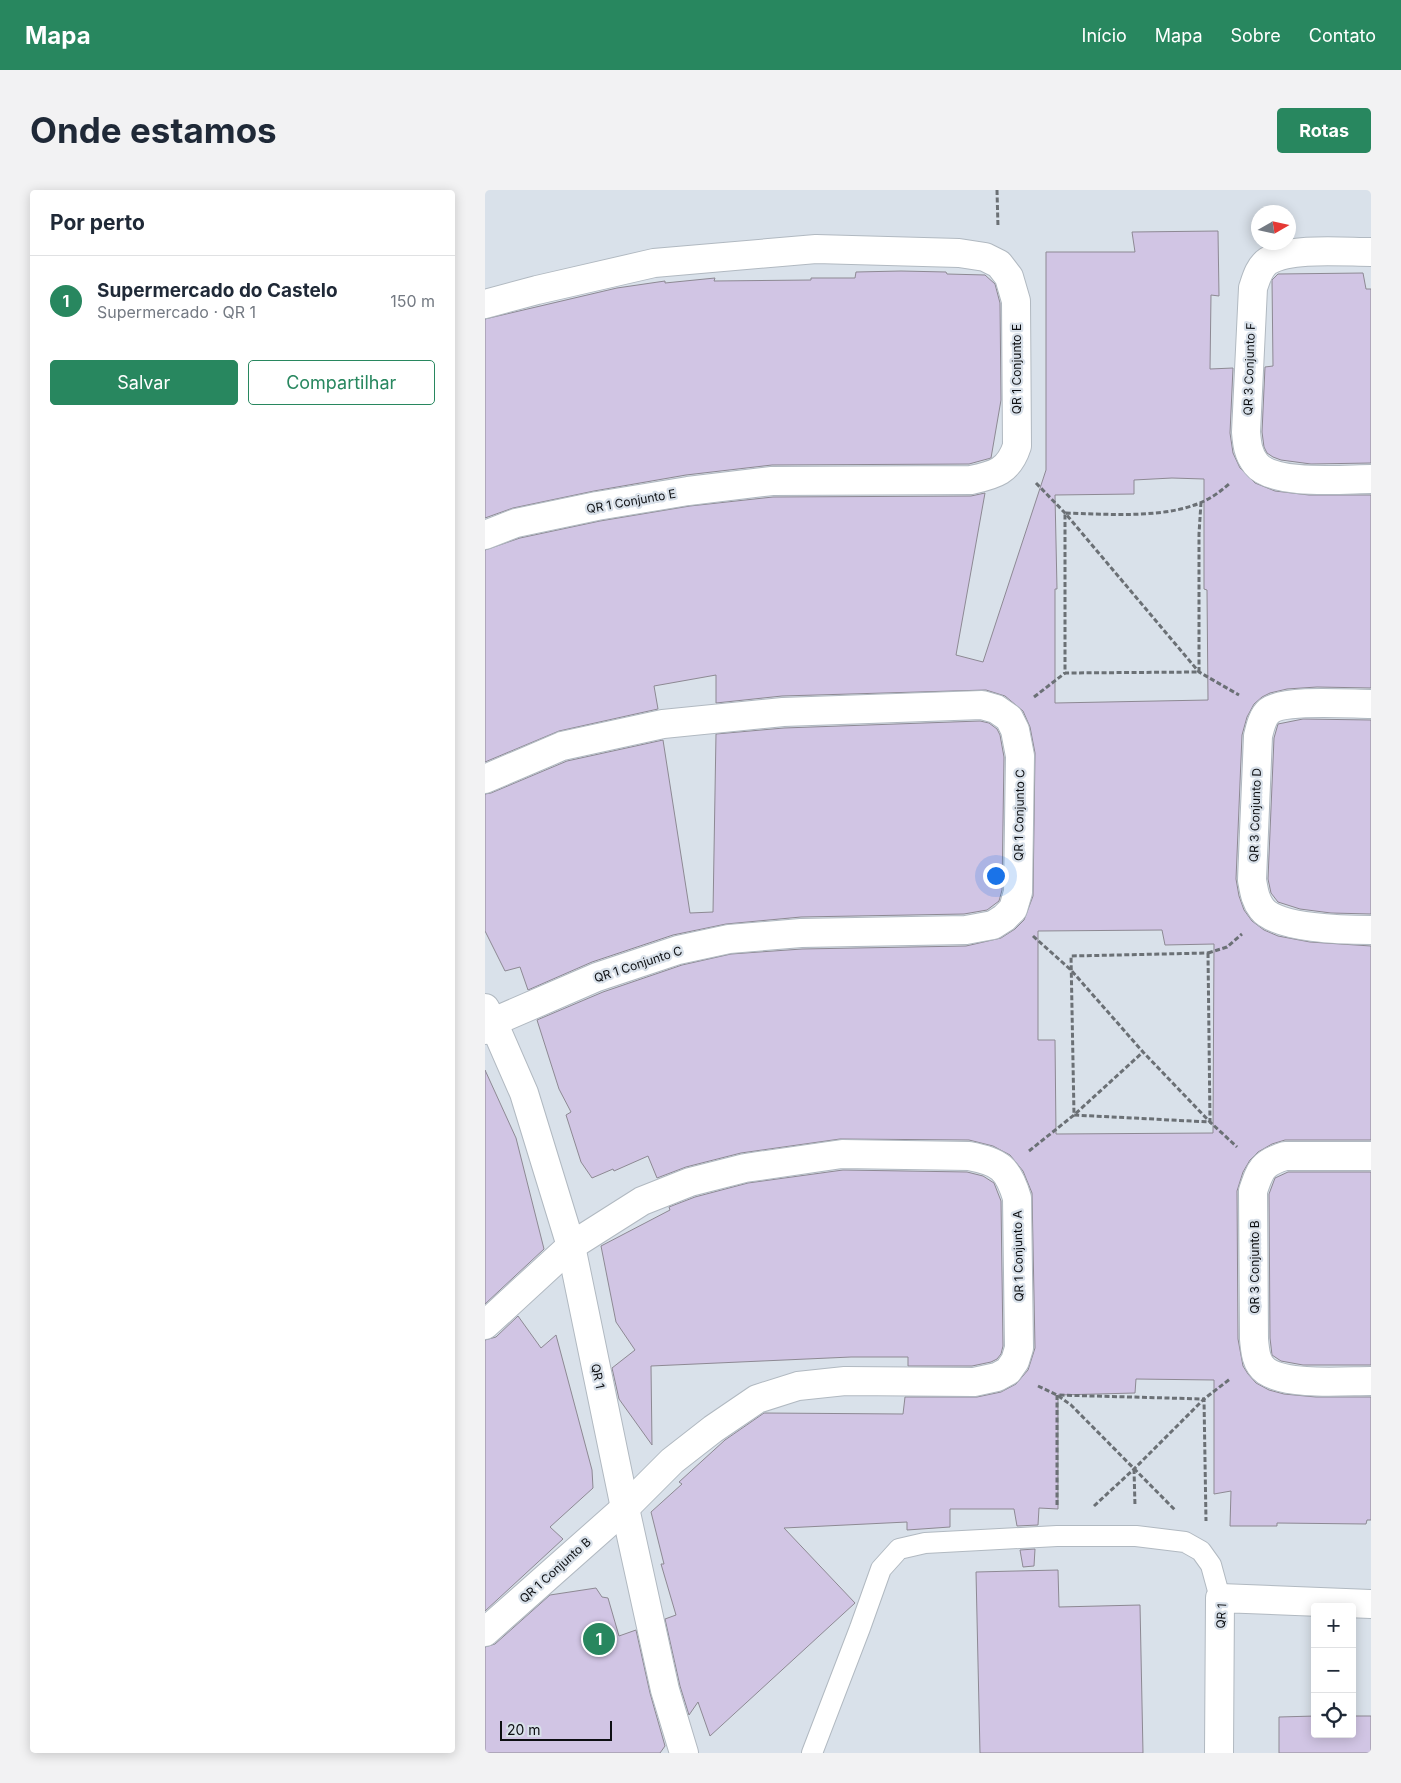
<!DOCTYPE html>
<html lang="pt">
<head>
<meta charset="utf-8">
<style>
	:root { --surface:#fff; --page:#f2f2f3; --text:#1f2937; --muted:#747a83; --line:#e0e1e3; --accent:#28875f }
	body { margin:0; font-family:Inter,sans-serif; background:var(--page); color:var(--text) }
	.controls { position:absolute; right:15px; bottom:15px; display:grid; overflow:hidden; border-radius:5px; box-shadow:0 2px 12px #0003 }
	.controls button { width:45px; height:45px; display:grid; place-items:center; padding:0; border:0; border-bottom:1px solid var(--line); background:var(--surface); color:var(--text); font:25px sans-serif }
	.compass { position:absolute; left:766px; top:15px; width:45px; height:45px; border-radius:50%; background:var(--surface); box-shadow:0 2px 12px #0003; rotate:81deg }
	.scale { position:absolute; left:15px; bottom:12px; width:112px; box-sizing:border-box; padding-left:5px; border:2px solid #0d0f12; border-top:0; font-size:14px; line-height:18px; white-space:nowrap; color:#0d0f12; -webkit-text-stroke:4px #d9e1ea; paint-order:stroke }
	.you { position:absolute; left:510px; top:685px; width:18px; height:18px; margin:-12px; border:4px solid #fff; border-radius:50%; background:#1a73e8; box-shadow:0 0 0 8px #1a73e833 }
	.badge { display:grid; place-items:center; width:32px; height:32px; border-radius:50%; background:var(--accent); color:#fff; font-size:16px; font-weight:700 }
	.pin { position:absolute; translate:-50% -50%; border:2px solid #fff; box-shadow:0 1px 5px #0006 }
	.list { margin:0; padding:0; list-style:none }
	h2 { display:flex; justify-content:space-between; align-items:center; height:65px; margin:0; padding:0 20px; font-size:21px }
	h2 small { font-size:16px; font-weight:400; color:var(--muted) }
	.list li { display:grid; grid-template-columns:32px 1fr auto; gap:15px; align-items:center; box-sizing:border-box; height:90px; padding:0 20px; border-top:1px solid var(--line) }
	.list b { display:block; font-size:19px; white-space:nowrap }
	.list p { margin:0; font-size:16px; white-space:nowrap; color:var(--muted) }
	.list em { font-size:16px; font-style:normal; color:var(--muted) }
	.actions { display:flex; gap:10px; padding:15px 20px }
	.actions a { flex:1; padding:11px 0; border:1px solid var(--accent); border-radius:5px; text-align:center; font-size:18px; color:var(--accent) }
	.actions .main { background:var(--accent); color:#fff }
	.icon { flex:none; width:28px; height:28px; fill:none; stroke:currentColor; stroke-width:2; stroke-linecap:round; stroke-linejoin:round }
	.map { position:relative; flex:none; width:886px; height:1563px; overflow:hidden; border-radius:5px }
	header { display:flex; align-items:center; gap:30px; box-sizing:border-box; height:70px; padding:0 25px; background:var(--accent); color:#fff }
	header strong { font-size:24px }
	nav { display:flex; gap:28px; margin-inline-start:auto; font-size:18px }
	.intro { display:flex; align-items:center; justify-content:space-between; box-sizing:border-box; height:120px; padding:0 30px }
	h1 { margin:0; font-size:35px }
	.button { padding:12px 22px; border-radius:5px; background:var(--accent); color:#fff; font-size:18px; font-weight:700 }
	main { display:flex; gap:30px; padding:0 30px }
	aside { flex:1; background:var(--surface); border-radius:5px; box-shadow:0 2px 12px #0003 }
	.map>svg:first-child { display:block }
</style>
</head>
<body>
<header>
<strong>Mapa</strong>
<nav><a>Início</a><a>Mapa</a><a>Sobre</a><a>Contato</a></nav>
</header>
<div class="intro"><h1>Onde estamos</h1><a class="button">Rotas</a></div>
<main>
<aside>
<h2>Por perto<small></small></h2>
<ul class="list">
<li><span class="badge">1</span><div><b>Supermercado do Castelo</b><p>Supermercado · QR 1</p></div><em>150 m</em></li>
</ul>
<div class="actions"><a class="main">Salvar</a><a>Compartilhar</a></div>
</aside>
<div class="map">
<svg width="886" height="1563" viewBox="0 0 886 1563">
	<rect width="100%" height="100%" fill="#d9e1ea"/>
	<g fill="#d1c5e4" stroke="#8d8993" fill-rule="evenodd">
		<path d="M733,41L734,106L726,105L725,179L748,178L745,243L748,263L755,278L770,293L790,301L824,305H886V498L832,497L802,499L785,503L777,507L769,514L762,527L757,545L751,689L754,706L759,720L767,731L779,740L793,746L825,752L886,756V950H800L787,954L773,962L765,970L758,982L752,1001L753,1149L758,1176L763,1184L771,1193L784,1200L799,1204L831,1207H886V1330H882L881,1334L792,1333V1336H745L746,1301L729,1304V1190L651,1189L650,1203L573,1205V1319L554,1318L553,1335L532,1336L529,1319H465V1337L422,1340V1332L299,1338L370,1413L225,1546L213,1512L204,1525L195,1496L180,1429L191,1425L176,1374H179L166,1322L197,1294L194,1292L240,1250L279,1223L418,1224L420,1207H492L516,1202L531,1194L543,1180L550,1158L547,1003L538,981L525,965L508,956L484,950L355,949L256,963L201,977L172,988L163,966L129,981L128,979L107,988L96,972L81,925L86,922L74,899L52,830L118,802L197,775L246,764L317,759L481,756L516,748L530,739L539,730L548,706L550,563L545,537L538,521L520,506L501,500L297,506L231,513V485L169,496L173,519L74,541L0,572V360L35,348L115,331L205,316L288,307L486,306L500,303L471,465L498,472L561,280V62H650L647,42ZM687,288L719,289V399L722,400L723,510L570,513V399H572L570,305L649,304V290ZM677,740L680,755L729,754L728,943L571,944L570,850H553V741Z"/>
		<path d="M416,81L461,82L462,84L500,85L510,94L515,113L516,210L506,268L484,274L287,275L201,285L109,301L28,318L0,328V129L132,98L180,91V93L230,88L229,91L326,90V88H370L371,82Z"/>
		<path d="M878,83L881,99H886V273L826,274L796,270L788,267L782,263L779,257L777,242L780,177L788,176L787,90L793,84Z"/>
		<path d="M818,529L886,530V724L846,723L815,719L793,712L786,703L783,689L789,548L793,534Z"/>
		<path d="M495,531L504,533L512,539L515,545L519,567L517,700L514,711L502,720L479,724L316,727L241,734L188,745L107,772L43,800L35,777L20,781L0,741V604L6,603L82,571L178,550L205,723L228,722L231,544L299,538Z"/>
		<path d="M0,880L31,948L59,1059L0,1114Z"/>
		<path d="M358,980L482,982L498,986L509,993L516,1011L518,1156L516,1164L512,1169L506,1172L487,1176H423V1167H366L166,1176L167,1255L134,1209L127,1178L150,1160L131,1132L116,1056L185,1020L184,1017L210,1007L263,993Z"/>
		<path d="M803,982H886V1175H818L796,1171L787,1165L785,1148L784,1004L790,988Z"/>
		<path d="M33,1126L56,1158L71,1145L107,1280L108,1298L65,1337L78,1349L0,1421V1150L11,1147Z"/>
		<path d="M550,1359L549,1376L538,1377L535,1360Z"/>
		<path d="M573,1380L574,1417L655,1415L658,1563H495L491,1382Z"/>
		<path d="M111,1398L117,1407L123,1408L134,1446L151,1440L165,1503L180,1556L175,1563H0V1457L10,1454L65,1405Z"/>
		<path d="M830,1526V1544H867V1526H886V1563H794V1527Z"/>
	</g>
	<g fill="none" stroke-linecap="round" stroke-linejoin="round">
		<g stroke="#b1b9c1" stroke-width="22">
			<path id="service" d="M327,1563L375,1438L396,1379L414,1359L440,1353L572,1346H651L700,1352L716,1361L726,1375L735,1408"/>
		</g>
		<g stroke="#b1b9c1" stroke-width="30">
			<g id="minor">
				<path d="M886,62C859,62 806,57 783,71C774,77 771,89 768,98L761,242C762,254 763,264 771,274C788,296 859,289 886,289"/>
				<path d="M0,114L52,100L169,73L331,59L474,63L500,67L514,74L524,87L531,111L532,256C524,281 510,285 486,290L287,291L203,301L112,316L31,333L0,345"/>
				<path d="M886,514C864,514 799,509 784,521C777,527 775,538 773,546L767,690C769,701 770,710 777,719C792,739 861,740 886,740"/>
				<path d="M0,589L77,556L178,534L298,522L497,515L511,519L524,528L530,540L535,566L533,702L528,719L519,728L508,735L481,740L316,743L244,749L193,760L112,787L8,832L0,840"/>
				<path d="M886,966H800C777,973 775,980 768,1001L769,1149C770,1161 771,1174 781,1181C803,1196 859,1191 886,1191"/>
				<path d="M0,1135L86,1056L157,1011L205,992L260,978L357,964L484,966C515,972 523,978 532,1008L534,1158L530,1171L523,1181L512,1187L489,1192L360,1191L313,1196L272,1209L228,1239L187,1271L140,1318L0,1442"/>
				<path d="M734,1563L735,1408L886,1414"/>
			</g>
		</g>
		<g stroke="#b1b9c1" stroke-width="30">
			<path id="tertiary" d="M0,818L8,832L39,903L86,1056L140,1318L180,1500L199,1563"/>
		</g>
		<g stroke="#6b7075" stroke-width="3" stroke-dasharray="5 2.5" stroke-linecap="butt">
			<path d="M512,0L513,37"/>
			<path d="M551,293L580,323L714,482L754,505"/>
			<path d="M716,312L714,344V482L580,483V323C623,324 687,330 725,308C732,304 738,299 744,294"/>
			<path d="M549,507L580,483"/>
			<path d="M548,746L586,780L658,862L725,932L752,957"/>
			<path d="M723,763L725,932L589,925L586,766Z"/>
			<path d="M723,763L742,757L757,744"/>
			<path d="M544,961L589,925L658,862"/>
			<path d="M553,1196L572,1205L586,1215L690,1320"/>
			<path d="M649,1279L650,1316"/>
			<path d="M572,1315V1205L719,1209L721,1331"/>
			<path d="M609,1316L649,1279L719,1209L745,1189"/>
		</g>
		<use href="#service" stroke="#fff" stroke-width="20"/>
		<use href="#minor" stroke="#fff" stroke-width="28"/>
		<use href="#tertiary" stroke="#fff" stroke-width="28"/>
	</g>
	<g text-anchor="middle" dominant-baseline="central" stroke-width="4.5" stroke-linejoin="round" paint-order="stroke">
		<g font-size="12" fill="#0d0f12" stroke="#d9e1ea">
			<text transform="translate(531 179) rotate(-90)">QR 1 Conjunto E</text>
			<text transform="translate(764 179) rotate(-88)">QR 3 Conjunto F</text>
			<text transform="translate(146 311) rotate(-10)">QR 1 Conjunto E</text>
			<text transform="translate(534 625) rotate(-89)">QR 1 Conjunto C</text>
			<text transform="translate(770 625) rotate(-88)">QR 3 Conjunto D</text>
			<text transform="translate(153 774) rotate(-18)">QR 1 Conjunto C</text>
			<text transform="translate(533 1066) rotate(-91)">QR 1 Conjunto A</text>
			<text transform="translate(769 1077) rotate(-90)">QR 3 Conjunto B</text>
			<text transform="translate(113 1186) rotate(78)">QR 1</text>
			<text transform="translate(70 1380) rotate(-42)">QR 1 Conjunto B</text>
			<text transform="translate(736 1426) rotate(-87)">QR 1</text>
		</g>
	</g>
</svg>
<div class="controls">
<button>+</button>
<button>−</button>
<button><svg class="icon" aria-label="locate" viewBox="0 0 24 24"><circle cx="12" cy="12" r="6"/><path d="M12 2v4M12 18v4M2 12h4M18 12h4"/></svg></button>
</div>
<svg class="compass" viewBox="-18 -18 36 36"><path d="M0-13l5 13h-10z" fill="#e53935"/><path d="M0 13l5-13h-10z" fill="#747a83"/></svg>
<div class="scale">20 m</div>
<div class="you"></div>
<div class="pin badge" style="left:114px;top:1449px">1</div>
</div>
</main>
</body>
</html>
